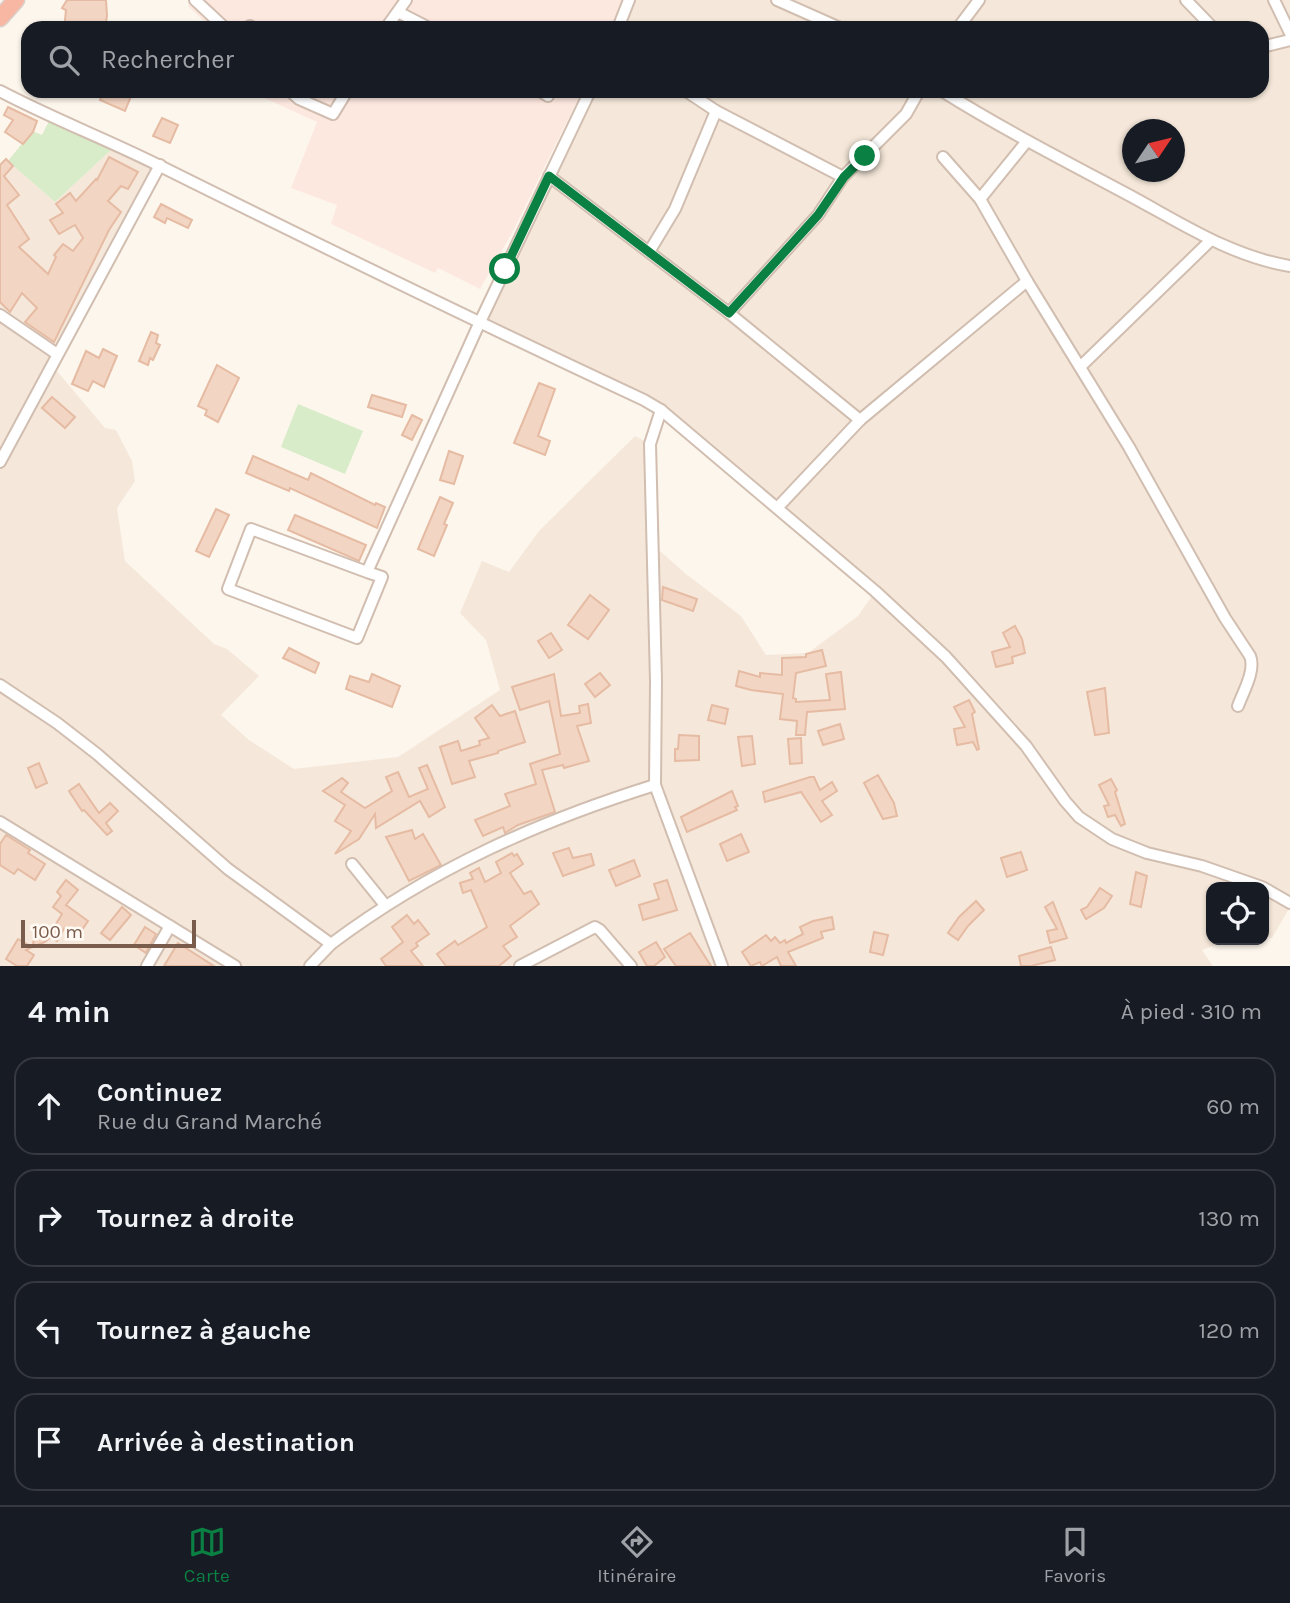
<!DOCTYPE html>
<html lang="fr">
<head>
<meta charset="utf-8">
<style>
	:root { --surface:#171b24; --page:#20242c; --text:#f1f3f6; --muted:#9ea1a6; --line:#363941; --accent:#0b8043 }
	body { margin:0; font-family:Karla,sans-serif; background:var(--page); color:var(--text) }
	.controls { position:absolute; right:21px; bottom:21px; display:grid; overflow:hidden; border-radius:14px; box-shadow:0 2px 5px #0004 }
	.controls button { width:63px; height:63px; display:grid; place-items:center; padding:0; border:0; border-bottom:2px solid var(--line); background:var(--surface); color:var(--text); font:35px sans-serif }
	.compass { position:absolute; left:1122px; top:119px; width:63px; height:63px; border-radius:50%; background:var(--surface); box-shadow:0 2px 5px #0004; rotate:55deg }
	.scale { position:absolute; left:21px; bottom:18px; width:175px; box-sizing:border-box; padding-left:7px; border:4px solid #7a5c4d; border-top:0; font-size:19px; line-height:24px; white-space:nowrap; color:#7a5c4d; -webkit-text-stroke:5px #fffaf3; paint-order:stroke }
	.stop { position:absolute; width:21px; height:21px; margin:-16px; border:5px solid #0b8043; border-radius:50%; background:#fff }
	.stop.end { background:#0b8043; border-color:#fff; box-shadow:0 2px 7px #0008 }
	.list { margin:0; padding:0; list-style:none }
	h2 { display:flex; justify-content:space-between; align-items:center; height:91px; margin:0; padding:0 28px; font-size:30px }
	h2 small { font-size:23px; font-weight:400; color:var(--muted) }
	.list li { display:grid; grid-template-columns:46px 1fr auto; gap:21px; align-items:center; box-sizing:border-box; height:98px; margin:0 14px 14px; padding:0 14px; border:2px solid var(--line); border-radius:21px }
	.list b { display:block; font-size:26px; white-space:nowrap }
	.list p { margin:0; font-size:23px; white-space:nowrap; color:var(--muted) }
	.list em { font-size:23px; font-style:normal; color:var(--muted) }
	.icon { flex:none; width:38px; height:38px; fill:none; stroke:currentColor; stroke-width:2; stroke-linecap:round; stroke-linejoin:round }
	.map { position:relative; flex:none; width:1290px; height:966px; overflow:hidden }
	.search { position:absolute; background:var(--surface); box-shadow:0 2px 5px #0004; left:21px; right:21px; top:21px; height:77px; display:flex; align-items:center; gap:18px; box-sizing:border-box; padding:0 24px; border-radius:21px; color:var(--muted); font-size:26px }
	.sheet { height:539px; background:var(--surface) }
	nav { display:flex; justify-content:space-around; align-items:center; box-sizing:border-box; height:98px; border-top:2px solid var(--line); background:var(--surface); font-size:19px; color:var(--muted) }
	nav a { display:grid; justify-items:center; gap:4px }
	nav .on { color:var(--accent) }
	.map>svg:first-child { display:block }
</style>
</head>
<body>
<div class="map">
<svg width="1290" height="966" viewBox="0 0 1290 966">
	<rect width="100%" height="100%" fill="#fdf6ec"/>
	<path fill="#f5e8da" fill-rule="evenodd" d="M631,0H1290V907L1272,938L1264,937V887H1211V940H1230L1202,950L1213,966H0V165L6,159L55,202L113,148L154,167L51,364L105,428L116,430L132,461L135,481L117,508L125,561L214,644L227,649L259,676L221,715L249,740L294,769L398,757L500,690L486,640L460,613L482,561L509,572L539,531L635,436L650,444L652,544L686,574L741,616L766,655L808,653L858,616L874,593L660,412L482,323L592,91H1262V28H620ZM1132,130H1174V172H1132Z"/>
	<g fill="#fde8e0">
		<path d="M193,0H623L611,28H197L204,21L188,6Z"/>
		<path d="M249,91H582L512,233L480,289L438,268L435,273L331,224L337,205L291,188L317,122Z"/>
	</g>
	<g fill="#d8ecc9">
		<path d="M50,119L113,148L55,202L8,161L32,131L42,135Z"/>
		<path d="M298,404L363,431L345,474L281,447Z"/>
	</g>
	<g fill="#f3d5c3" stroke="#e6bba3" stroke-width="2">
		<path d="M67,0H106L107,16L105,28H68L65,20L66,10L62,8Z"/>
		<path d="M104,91H120L131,96L125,111L100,100Z"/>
		<path d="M8,107L37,121L33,132L23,144L5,132L13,120L4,115Z"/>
		<path d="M162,118L178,125L170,143L153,136Z"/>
		<path d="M109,157L138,172L128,189L121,186L108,201L121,212L109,230L54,342L25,322L37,308L22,293L10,312L0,302V165L6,159L13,166L4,176L19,195L7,205L29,239L19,247L48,274L56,257L54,255L63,244L73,251L83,238L75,225L59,234L50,220L63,213L56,204L70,193L76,201L96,179L97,180Z"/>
		<path d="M161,204L192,220L188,228L167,218L165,223L154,217Z"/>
		<path d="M151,332L158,335L156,343L160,345L153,360L150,358L148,365L139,361Z"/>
		<path d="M103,349L117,356L104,387L93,381L88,391L72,384L86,351L99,358Z"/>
		<path d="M217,365L239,378L218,422L205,415L207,410L198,406Z"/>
		<path d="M539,383L555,389L538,436L550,441L545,455L514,443Z"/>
		<path d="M372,395L406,405L402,417L368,407Z"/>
		<path d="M52,397L75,417L65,428L42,408Z"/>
		<path d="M412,415L422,420L412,440L402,435Z"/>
		<path d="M449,451L463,456L454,484L440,480Z"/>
		<path d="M253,456L308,480L311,473L375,505L376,503L385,507L377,528L290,488L289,491L246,473Z"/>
		<path d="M440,497L453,503L444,524L447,525L434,556L418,549Z"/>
		<path d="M216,509L229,515L209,557L196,551Z"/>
		<path d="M295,515L366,545L359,561L288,530Z"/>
		<path d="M663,587L697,599L693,611L662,600Z"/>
		<path d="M590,595L609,610L588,639L568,625Z"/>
		<path d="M1015,626L1022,639L1025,653L1012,657L1013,663L996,667L992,652L1010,647L1003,633Z"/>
		<path d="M551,633L562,650L549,658L538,641Z"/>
		<path d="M289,648L319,663L315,673L283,658Z"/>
		<path d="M822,650L826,666L796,673L793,698L796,699V702L830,700L826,674L841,672L845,709L807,712L805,735H796L797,721L780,719L783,694L751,690L736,686L739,671L760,677V673L782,675V658L806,657V654Z"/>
		<path d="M600,673L610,685L595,697L585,684Z"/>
		<path d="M372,674L400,686L392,707L346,689L350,676L369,682Z"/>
		<path d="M554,674L561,716L580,713L579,706L588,704L591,723L577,726L589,761L564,768L563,765L542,770L555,812L518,825L505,833L503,827L483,836L475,820L510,806L505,794L536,784L530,764L560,754L549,701L520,710L512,687Z"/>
		<path d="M1105,688L1109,733L1095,735L1087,692Z"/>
		<path d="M969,700L975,712L972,714L979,749L977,750L973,742L957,745L954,729L965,727L954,707Z"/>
		<path d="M492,705L500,716L515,711L525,742L498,751V753L469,761L475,777L452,784L440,747L458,741L461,751L480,745L479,741L489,738L475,718Z"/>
		<path d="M712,705L728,709L725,724L708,720Z"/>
		<path d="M840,724L844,739L823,745L818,731Z"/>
		<path d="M679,735L699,736V760L675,761V749H678Z"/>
		<path d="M752,736L755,764L742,766L738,737Z"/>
		<path d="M801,738L802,763L790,764L788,739Z"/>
		<path d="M39,763L47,783L36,788L28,768Z"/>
		<path d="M427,765L445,807L429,817L420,801L376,828L375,814L359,839L335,854L351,831L335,821L345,805L323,791L342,778L348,783L341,792L365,808L392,791L386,777L398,772L409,797L428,789L419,768Z"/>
		<path d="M878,775L894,803L897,816L883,819L864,783Z"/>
		<path d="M810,777H814L820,790L832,782L837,791L822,801L832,815L821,822L801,792L765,802L763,792Z"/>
		<path d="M1111,779L1117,790L1115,792L1125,824L1121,826L1115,815L1108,817L1104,806L1109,805L1099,785Z"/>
		<path d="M79,784L99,813L110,803L118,811L106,823L112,831L107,835L84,810L82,811L69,791Z"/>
		<path d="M732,791L738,806L735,807L737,810L687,832L681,817Z"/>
		<path d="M412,830L415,839L423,834L441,865L409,881L386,837Z"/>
		<path d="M741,834L749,852L727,861L720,844Z"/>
		<path d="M6,835L30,850L28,853L45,864L35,880L18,869L14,874L0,865V844Z"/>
		<path d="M569,848L573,858L591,854L594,865L563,876L553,853Z"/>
		<path d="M1021,852L1027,870L1007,877L1001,858Z"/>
		<path d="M512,853L514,856L517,854L523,864L510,873L524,894L531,891L539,904L510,926L517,937L503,946L511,956L499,966H446L437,954L455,941L458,945L487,927L471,890L463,893L460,883L473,879L470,873L479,868L485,882L501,873L496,862Z"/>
		<path d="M634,860L640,876L616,886L609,870Z"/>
		<path d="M1136,872L1147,876L1141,907L1130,904Z"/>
		<path d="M66,880L78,890L66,905L88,921L78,936L65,927L57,941L51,937L45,942L33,947L34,931L42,928L51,932L62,914L53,907L61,896L57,892Z"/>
		<path d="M667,880L677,910L643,920L639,905L659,899L654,884Z"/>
		<path d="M1100,888L1112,896L1104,908L1086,919L1081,910L1087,907Z"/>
		<path d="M976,901L984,910L968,926L958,940L948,933L959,917Z"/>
		<path d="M1053,902L1067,938L1050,943L1047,931L1057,929L1045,907Z"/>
		<path d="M122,907L131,915L110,940L101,933Z"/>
		<path d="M407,915L414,924L418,920L429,934L416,943L418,946L411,951L423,966H386L381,959L403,942L392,927Z"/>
		<path d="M832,917L834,929L821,932L823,938L788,952L796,966H781L777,957L762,966L760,962L751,966L742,952L766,935L771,941L775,937L780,943L785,940L786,943L803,934L800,927L813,921Z"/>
		<path d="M145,927L156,934L146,953L134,945Z"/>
		<path d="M874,932L888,935L883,955L870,952Z"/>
		<path d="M690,933L711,966H676L664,949Z"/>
		<path d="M18,939L32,947L26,950L34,955L27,966H17L6,959Z"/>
		<path d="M656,942L665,957L654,966H647L639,952Z"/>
		<path d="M178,943L214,966H164Z"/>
		<path d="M1051,947L1055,960L1031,966H1021L1019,956Z"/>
	</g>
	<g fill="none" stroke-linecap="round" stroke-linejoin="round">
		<g stroke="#d1beb0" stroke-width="14">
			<g id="minor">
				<path d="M195,0L225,28"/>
				<path d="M777,0L840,28"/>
				<path d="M1186,0L1213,28"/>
				<path d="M1274,0L1290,33"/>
				<path d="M398,12L429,28"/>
				<path d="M250,26L254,28"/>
				<path d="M386,28L406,0"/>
				<path d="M618,28L629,0"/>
				<path d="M958,28L979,0"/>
				<path d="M1262,47L1290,40"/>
				<path d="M0,91C51,118 106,139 158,165C319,245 481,324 644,400L661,410L875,591L946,657L1026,746L1065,801L1079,817L1112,839L1147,853L1202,866L1262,887"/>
				<path d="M290,91L299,99L333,114L347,91"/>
				<path d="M540,91L548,96"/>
				<path d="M686,91L716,111L843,177L906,114L919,91"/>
				<path d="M942,91C1001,128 1063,160 1125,193C1178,221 1229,256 1290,266"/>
				<path d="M943,157L980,199L1027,281L1129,447L1225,618L1250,656C1256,670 1243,692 1238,706"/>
				<path d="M549,176L729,313L860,420"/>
				<path d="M980,199L1027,141"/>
				<path d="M649,252L675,209L716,111"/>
				<path d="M729,313L818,215L843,177"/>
				<path d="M0,315L57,354"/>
				<path d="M1080,367L1211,240"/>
				<path d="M661,410L650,444L656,681L655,785L722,966"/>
				<path d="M0,462L160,165"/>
				<path d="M778,507L860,420L1027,281"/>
				<path d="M367,572L382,577L357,638L228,589L251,529L367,572L479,324L590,91"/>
				<path d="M0,685L57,723L97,754L228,869L331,944L310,966"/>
				<path d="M0,822L235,966"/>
				<path d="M352,864L385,905"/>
				<path d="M1264,888L1290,903"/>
				<path d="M331,944C431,869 537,822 655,785"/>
				<path d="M147,966L170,926"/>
				<path d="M520,966L595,927L600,930L631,966"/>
			</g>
		</g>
		<g stroke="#dad1cd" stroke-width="19">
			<path id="highway" d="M0,18L16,0"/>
		</g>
		<use href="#minor" stroke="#fff" stroke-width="10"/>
		<use href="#highway" stroke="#f7b7a3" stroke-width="16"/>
	</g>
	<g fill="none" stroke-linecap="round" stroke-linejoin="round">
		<path stroke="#0b8043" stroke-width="9" d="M505,269L549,176L729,313L818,215L844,177L865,156"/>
	</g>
</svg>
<div class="controls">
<button><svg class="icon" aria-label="locate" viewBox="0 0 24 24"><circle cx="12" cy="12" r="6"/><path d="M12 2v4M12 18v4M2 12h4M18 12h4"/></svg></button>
</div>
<svg class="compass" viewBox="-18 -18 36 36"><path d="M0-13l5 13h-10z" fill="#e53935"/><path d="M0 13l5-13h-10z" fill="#9ea1a6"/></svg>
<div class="scale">100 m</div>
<div class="stop" style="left:505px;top:269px"></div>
<div class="stop end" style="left:865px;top:156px"></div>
<div class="search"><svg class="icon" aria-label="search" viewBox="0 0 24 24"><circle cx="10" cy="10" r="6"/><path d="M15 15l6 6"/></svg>Rechercher</div>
</div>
<section class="sheet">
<h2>4 min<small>À pied · 310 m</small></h2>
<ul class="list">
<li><svg class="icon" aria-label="ahead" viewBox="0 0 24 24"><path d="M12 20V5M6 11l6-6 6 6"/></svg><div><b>Continuez</b><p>Rue du Grand Marché</p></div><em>60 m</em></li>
<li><svg class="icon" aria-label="right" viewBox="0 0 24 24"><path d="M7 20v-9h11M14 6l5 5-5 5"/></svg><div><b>Tournez à droite</b></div><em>130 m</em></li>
<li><svg class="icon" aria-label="left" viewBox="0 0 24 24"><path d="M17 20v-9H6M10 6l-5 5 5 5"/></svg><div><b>Tournez à gauche</b></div><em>120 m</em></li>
<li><svg class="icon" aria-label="arrive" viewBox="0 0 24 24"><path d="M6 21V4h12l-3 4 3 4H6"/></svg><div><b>Arrivée à destination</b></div></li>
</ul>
</section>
<nav>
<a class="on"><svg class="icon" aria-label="map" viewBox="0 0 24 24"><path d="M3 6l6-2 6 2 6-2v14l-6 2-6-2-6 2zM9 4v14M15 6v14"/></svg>Carte</a>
<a><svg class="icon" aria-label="directions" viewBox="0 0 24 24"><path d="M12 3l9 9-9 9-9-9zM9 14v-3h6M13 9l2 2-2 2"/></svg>Itinéraire</a>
<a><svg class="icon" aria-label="saved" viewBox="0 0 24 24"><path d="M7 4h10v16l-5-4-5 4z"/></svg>Favoris</a>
</nav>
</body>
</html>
